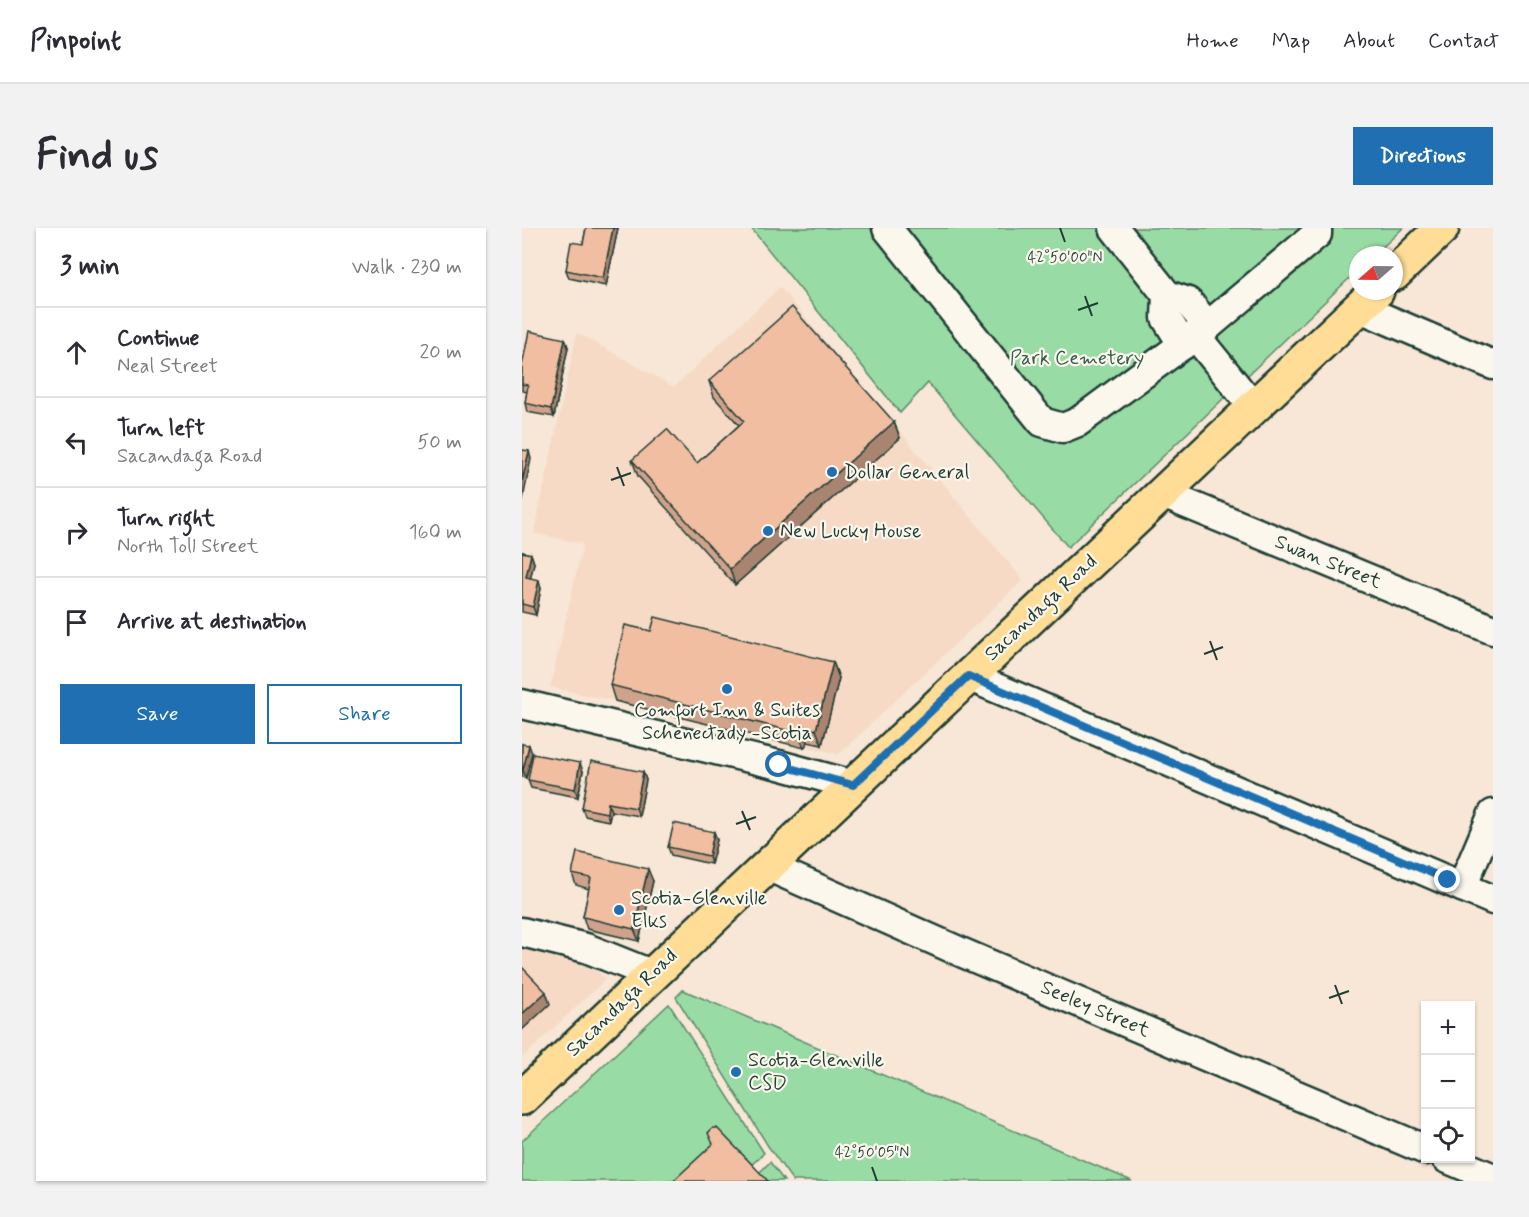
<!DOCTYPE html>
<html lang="en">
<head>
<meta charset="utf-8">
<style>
	:root { --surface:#fff; --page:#f2f2f3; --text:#2b2b33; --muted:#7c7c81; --line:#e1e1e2; --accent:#1f6fb2 }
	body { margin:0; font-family:Mynerve,sans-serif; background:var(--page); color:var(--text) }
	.controls { position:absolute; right:18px; bottom:18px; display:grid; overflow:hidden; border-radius:0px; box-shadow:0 2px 4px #0004 }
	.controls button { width:54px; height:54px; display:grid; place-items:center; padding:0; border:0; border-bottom:2px solid var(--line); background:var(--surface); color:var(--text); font:30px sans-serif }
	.compass { position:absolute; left:827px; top:18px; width:54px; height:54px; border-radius:50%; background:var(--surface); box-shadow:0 2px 4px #0004; rotate:250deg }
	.stop { position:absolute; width:18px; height:18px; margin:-14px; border:4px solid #1f6fb2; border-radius:50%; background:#fff }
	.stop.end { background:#1f6fb2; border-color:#fff; box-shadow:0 2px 6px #0008 }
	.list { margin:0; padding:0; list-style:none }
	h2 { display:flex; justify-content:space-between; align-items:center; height:78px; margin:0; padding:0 24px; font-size:26px }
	h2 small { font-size:20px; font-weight:400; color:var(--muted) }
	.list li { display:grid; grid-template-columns:39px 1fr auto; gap:18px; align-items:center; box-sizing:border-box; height:90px; padding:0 24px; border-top:2px solid var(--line) }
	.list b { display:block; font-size:22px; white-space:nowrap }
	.list p { margin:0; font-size:20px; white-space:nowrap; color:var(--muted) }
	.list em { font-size:20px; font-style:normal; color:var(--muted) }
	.actions { display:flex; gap:12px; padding:18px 24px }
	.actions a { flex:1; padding:14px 0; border:2px solid var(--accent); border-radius:0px; text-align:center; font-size:21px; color:var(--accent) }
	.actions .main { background:var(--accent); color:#fff }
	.icon { flex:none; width:33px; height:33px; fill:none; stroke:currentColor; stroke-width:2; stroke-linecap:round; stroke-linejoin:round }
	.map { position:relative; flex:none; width:971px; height:953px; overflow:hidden; border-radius:0px }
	header { display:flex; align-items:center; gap:36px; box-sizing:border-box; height:84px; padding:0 30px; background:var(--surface); border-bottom:2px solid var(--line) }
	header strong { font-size:28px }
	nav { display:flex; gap:33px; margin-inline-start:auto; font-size:21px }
	.intro { display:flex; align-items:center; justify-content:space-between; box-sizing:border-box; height:144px; padding:0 36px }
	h1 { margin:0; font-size:42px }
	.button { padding:15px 27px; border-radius:0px; background:var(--accent); color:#fff; font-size:21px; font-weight:700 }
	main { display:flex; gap:36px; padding:0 36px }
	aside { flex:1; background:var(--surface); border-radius:0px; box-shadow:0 2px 4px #0004 }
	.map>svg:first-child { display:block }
</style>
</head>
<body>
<header>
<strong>Pinpoint</strong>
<nav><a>Home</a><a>Map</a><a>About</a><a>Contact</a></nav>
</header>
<div class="intro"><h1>Find us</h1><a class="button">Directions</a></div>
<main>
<aside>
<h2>3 min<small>Walk · 230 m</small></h2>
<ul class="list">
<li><svg class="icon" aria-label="ahead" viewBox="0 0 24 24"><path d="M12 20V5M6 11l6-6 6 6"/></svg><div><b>Continue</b><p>Neal Street</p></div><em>20 m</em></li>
<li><svg class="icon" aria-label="left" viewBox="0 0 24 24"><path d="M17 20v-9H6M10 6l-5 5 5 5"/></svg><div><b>Turn left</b><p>Sacandaga Road</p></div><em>50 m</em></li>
<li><svg class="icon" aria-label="right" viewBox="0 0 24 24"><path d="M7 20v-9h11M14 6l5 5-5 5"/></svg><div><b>Turn right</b><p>North Toll Street</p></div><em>160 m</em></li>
<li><svg class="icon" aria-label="arrive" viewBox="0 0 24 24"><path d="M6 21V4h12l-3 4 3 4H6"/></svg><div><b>Arrive at destination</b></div></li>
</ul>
<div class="actions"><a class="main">Save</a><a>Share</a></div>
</aside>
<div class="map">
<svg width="971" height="953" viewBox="0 0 971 953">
	<rect width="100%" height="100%" fill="#f8e6d6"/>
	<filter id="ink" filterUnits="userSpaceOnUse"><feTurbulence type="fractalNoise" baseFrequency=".0167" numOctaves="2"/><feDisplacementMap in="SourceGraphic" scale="12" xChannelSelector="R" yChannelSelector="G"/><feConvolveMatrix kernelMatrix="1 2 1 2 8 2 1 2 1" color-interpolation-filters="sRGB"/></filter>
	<g filter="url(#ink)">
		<g fill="#f6dac6">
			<path d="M258,59L501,352L317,526L93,473L28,459L61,316L12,305L55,105L152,159Z"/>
			<path d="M0,715L62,731L84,751L0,830Z"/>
		</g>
		<g fill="#99dba5" stroke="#5c8c6c" stroke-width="1.5">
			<path d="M229,0H881L852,27H836V42L546,319L406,155L378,185Z"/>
			<path d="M161,762L610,953H271L246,918L154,769Z"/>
			<path d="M147,776L242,925L227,939L168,953H0V913Z"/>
			<path d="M248,934L262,953H240L235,947Z"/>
		</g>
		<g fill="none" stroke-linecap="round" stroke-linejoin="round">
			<g stroke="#1f3d34" stroke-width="33">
				<g id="minor">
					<path d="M365,0L520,194L541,200L556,194L686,98L795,6V0"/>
					<path d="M592,0L645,67L666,74L686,98"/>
					<path d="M645,67L644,90L661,117"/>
					<path d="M838,80L971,137"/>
					<path d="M673,107L732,180"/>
					<path d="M641,266L971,402"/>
					<path d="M446,448L971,672"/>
					<path d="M0,476L257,537L331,557"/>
					<path d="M245,638L441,725L904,922"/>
					<path d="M940,659L971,586"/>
					<path d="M0,704L64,720L129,746"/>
					<path d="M924,930L971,950"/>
				</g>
			</g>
			<g stroke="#1f3d34" stroke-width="38">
				<g id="major">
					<path d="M872,46L920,0"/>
					<path d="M0,870L855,63"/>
				</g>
			</g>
			<use href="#minor" stroke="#fbf7ec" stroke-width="28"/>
			<use href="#major" stroke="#ffdd96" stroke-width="33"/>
		</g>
		<g fill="#cfa38b" stroke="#1f3d34" stroke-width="1.5">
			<path d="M64,0H96L84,58L47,50L44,42L61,16Z"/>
			<path d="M43,111L46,119L32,189L5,184L3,175L5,164L0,163V138Z"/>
			<path d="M187,153L372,194L378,210L213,357L116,248L110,232L175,235L217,197L192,169Z"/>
			<path d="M0,324L9,326L12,335L8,350L19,360L14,387L0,384Z"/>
			<path d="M129,403L311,434L317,450L300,517L286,514L282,520L93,473L88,457Z"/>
			<path d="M0,516L10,525L4,550L0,549Z"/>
			<path d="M61,543L56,569L9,560L6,552Z"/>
			<path d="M121,544L124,552L117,588L89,583L87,593L63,588L60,580Z"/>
			<path d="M192,604L195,612L189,636L149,627L146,619Z"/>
			<path d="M50,646L131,653L117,713L65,701L61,689L67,661L54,657Z"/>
		</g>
		<g fill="#a98571" stroke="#1f3d34" stroke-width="1.5">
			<path d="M91,0H96L84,58L81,50Z"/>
			<path d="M43,111L46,119L32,189L29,181Z"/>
			<path d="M372,194L378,210L213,357L208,341Z"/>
			<path d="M7,223L9,231L0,276V254Z"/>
			<path d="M9,326L12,335L7,357L4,349Z"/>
			<path d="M17,352L19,360L14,387L11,379Z"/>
			<path d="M311,434L317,450L300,517L294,502Z"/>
			<path d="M280,498L286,514L282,520L276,505Z"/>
			<path d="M7,517L10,525L4,550L1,542Z"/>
			<path d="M58,535L61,543L56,569L53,561Z"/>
			<path d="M121,544L124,552L117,588L114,580Z"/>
			<path d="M86,575L89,583L87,593L85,585Z"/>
			<path d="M192,604L195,612L189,636L187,628Z"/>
			<path d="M126,641L131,653L117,713L112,701Z"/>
			<path d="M24,764L28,776L0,802V786Z"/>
		</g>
		<g fill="#f1bea2" stroke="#1f3d34" stroke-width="1.5">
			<path d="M64,0H91L81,50L44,42L49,14L61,16Z"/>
			<path d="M270,79L372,194L208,341L110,232L145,201L175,235L222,193L187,153Z"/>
			<path d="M7,103L43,111L29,181L3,175L6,157L0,156V138Z"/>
			<path d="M0,222L7,223L0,254Z"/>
			<path d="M0,324L9,326L4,349L17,352L11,379L0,376Z"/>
			<path d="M133,389L311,434L294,502L280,498L276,505L88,457L103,397L129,403Z"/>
			<path d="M0,516L7,517L1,542H0Z"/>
			<path d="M11,526L58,535L53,561L6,552Z"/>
			<path d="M69,533L121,544L114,580L86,575L85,585L60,580Z"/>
			<path d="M152,595L192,604L187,628L146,619Z"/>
			<path d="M55,624L126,641L112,701L61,689L69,650L50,646Z"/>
			<path d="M0,739L24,764L0,786Z"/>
			<path d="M191,900H195L246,953H151L191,916L186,905Z"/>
		</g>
	</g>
	<g fill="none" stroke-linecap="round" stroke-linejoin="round" filter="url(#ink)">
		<path stroke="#1f6fb2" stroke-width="8" d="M257,537L331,557L446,448L926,652"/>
	</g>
	<path fill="none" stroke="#1f3d34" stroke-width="2" d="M538,0L543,14M563,68L570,88M556,82L576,75M95,239L102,258M89,252L109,245M688,413L695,432M682,426L701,419M220,583L228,602M214,596L234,589M813,757L820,776M807,770L827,763M350,939L355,953"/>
	<g fill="#1f6fb2" stroke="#fbf7ec" stroke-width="2">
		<circle cx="310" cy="244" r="6"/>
		<circle cx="246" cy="303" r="6"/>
		<circle cx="205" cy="461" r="6"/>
		<circle cx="97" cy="682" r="6"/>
		<circle cx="214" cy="844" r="6"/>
	</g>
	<g text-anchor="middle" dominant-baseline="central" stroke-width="4.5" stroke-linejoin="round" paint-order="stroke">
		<g font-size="20" fill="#375d4b" stroke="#fbf7ec">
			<text x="555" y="130">Park Cemetery</text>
		</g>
		<g font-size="20" fill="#1f3d34" stroke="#fbf7ec" text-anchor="start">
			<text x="322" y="244">Dollar General</text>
			<text x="258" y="303">New Lucky House</text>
			<text x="205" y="482" text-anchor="middle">Comfort Inn &amp; Suites<tspan x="205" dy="23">Schenectady -Scotia</tspan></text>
			<text x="109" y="670">Scotia-Glenville<tspan x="109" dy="23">Elks</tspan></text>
			<text x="226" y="832">Scotia-Glenville<tspan x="226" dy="23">CSD</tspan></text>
		</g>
		<g font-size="20" fill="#1f3d34" stroke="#fbf7ec">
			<text transform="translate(806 334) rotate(22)">Swan Street</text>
			<text transform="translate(519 380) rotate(-43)">Sacandaga Road</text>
			<text transform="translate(100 775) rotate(-44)">Sacandaga Road</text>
			<text transform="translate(573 781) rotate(23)">Seeley Street</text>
		</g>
	</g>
	<g font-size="15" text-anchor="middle" fill="#1f3d34" stroke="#fbf7ec" stroke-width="4.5" stroke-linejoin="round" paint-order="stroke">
		<text x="543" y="34">42°50'00"N</text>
		<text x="350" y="929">42°50'05"N</text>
	</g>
</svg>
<div class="controls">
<button>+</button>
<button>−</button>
<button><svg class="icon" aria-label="locate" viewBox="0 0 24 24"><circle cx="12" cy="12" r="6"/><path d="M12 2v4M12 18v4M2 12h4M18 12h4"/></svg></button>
</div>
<svg class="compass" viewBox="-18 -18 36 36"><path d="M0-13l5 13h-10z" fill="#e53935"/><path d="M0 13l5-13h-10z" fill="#7c7c81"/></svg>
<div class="stop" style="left:257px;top:537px"></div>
<div class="stop end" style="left:926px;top:652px"></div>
</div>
</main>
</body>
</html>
